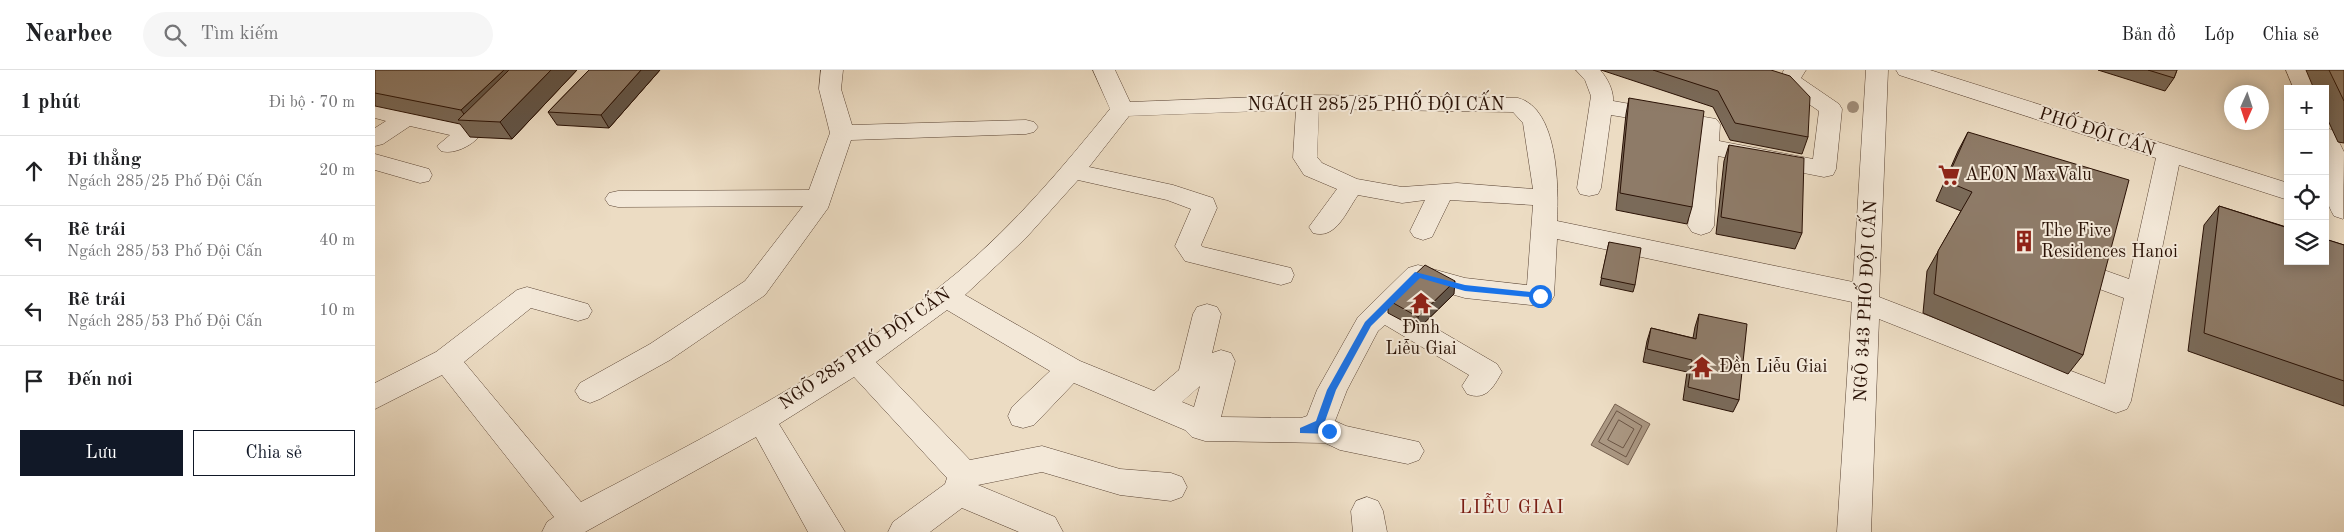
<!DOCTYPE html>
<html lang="vi">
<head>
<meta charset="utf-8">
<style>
	:root { --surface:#fff; --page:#f6f6f6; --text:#202124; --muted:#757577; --line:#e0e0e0; --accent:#111827 }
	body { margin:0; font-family:"Old Standard TT",serif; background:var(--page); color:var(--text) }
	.controls { position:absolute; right:15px; top:15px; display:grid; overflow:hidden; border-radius:0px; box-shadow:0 2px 12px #0003 }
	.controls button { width:45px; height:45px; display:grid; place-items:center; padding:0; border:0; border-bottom:1px solid var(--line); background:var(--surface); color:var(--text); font:25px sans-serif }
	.compass { position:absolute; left:1849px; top:15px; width:45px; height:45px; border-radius:50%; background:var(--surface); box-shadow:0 2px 12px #0003; rotate:183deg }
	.stop { position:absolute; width:15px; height:15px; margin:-11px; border:4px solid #1a73e8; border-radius:50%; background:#fff }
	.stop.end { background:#1a73e8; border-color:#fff; box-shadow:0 1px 5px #0008 }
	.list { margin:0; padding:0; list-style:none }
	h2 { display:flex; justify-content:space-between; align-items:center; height:65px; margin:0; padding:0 20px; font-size:21px }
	h2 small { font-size:16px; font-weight:400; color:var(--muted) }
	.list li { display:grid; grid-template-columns:32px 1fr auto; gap:15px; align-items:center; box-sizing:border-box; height:70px; padding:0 20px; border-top:1px solid var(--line) }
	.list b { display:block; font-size:19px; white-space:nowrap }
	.list p { margin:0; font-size:16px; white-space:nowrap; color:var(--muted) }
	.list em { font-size:16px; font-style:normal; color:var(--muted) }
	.actions { display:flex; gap:10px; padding:15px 20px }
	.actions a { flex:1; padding:11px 0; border:1px solid var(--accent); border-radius:0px; text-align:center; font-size:18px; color:var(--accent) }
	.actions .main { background:var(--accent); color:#fff }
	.icon { flex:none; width:28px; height:28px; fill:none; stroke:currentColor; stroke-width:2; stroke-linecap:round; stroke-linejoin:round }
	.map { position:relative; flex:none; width:1969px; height:462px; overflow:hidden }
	header { display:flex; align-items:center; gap:30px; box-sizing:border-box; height:70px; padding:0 25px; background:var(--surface); border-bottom:1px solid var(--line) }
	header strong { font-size:24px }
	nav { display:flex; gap:28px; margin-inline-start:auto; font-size:18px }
	.search { width:350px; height:45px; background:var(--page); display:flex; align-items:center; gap:12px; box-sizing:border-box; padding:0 18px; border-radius:28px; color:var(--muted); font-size:19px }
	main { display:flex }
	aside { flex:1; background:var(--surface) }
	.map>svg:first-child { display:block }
</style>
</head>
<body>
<header>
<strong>Nearbee</strong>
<div class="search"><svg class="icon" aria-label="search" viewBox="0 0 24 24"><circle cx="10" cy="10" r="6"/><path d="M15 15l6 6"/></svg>Tìm kiếm</div>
<nav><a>Bản đồ</a><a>Lớp</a><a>Chia sẻ</a></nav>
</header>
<main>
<aside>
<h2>1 phút<small>Đi bộ · 70 m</small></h2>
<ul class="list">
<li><svg class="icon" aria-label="ahead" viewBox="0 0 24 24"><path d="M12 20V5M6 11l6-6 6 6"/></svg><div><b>Đi thẳng</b><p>Ngách 285/25 Phố Đội Cấn</p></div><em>20 m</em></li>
<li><svg class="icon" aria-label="left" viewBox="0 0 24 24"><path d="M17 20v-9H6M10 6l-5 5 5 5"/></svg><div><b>Rẽ trái</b><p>Ngách 285/53 Phố Đội Cấn</p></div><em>40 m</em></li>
<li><svg class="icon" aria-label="left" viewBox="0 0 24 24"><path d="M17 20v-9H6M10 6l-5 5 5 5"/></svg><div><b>Rẽ trái</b><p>Ngách 285/53 Phố Đội Cấn</p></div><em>10 m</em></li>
<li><svg class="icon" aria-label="arrive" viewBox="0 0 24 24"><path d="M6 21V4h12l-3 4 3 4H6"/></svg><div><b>Đến nơi</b></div></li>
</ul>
<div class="actions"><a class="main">Lưu</a><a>Chia sẻ</a></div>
</aside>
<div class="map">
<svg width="1969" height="462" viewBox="0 0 1969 462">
	<rect width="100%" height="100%" fill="#ecdcc3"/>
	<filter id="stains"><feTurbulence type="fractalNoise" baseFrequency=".004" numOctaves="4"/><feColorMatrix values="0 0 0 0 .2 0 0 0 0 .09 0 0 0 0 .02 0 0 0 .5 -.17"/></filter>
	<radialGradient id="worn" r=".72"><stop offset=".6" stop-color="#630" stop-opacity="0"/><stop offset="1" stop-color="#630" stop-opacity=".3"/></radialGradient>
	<path fill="#aa9782" stroke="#766150" d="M1240,334L1275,354L1253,395L1216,375Z"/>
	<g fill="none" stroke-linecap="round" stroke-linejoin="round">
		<g stroke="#6a5444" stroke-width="1">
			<path d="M1242,341L1267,356L1251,387L1224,372Z"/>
			<path d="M1244,350L1259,359L1248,378L1233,370Z"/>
		</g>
		<g stroke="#5a4434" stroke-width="1">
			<g id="minor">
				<path d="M446,0H468L466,19L477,55L651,50L659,52L663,57L659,62L651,64L476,70L453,138L390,225L295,290L225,329L215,333L205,329L200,321L205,313L275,274L370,211L428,136L243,137L234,135L230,129L234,123L243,121L434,120L455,63L444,19Z"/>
				<path d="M718,0H740L755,32L933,25L1143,28C1183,38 1184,117 1182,151L1478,212L1491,0H1513L1504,227L1730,314L1749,228L1716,216L1713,209L1716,202L1726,199L1754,209L1781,88L1524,5L1521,0H1555L1913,113V130L1804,95L1756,331L1752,339L1741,343L1504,249L1496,462H1462L1477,232L1182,169L1179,226L1175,233L1165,236L1090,228L1048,216L1026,238L1122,294L1127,302C1118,318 1111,331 1092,324L1087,316L1094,305L1010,255L1003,261L972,320L960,351L971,356L1044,372L1049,381L1044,390L1033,394L965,380L950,373L830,371L817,367L810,360L699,313L659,355L648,358L637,355L633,346L637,337L675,301L572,240L501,292L595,390L667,376L745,399L796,403L807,407L812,417L807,427L796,431L745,425L667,402L603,415L680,447L688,462H644L587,438L555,462H513L518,452L570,414L572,408L479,307L404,354L470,462H433L381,367L210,462H167L172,452L179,447L67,305L0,339V313L61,282L142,220L152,217L213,234L217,241L213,248L203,251L156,238L89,292L206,432C336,364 470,296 583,202C640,154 689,96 735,39ZM944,39L1138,42L1148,53L1158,119L1082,113L1027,117L982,109L947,93L942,87ZM921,40L918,88L929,105L962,119L934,157L938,163C961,170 971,142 983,125L1027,133L1050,130L1035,161L1039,167L1048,170L1057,167L1075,130L1158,135L1152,215L1090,208L1043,195L1033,198L983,247L942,320L932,346L926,348L846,347L860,291L856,283L846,280L837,283L846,244L842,237L832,234L822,237L818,244L804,300L779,321L705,291L590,225L650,169L703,110L792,130L816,139L800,176L810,191L906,215L916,212L919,205L916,198L828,177L826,175L842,138L838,128L798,115L714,97L754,46ZM825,316L819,337L807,332Z"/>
				<path d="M1201,0H1225C1232,7 1239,21 1238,31L1341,49L1345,54L1344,71L1438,89L1444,41L1406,15L1403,10L1409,0H1431L1426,8L1464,34L1467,39L1461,99L1458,105L1449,107L1343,86L1339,156L1335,162L1326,165L1317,162L1313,156L1321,59L1236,45L1226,118L1223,124L1214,126L1205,124L1202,118L1216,26L1210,10Z"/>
				<path d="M1911,0H1933L1941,19H1919Z"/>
				<path d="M0,34L104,57L108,62C99,75 80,85 66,81L62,76L75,65L35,56L8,74L0,76V58L11,51L0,48Z"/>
				<path d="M1950,58L1958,60L1969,82L1968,149L1959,146C1944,122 1950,85 1950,58Z"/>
				<path d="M0,84L54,99L57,105L54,111L45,113L0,100Z"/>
				<path d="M992,427L1003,431L1008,441L1012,462H978L976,441L981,431Z"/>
			</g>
		</g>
		<use href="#minor" fill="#f3e8d8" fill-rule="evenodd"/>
	</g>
	<circle fill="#a08d79" cx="1478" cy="37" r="6"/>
	<g fill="#7a6a59" stroke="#291105">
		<path d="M0,0H202L137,69L95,67L85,54L0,36Z"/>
		<path d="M214,0H285L234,58L182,55L173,42Z"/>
		<path d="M1226,0H1396L1433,67L1427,84L1355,70L1338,37Z"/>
		<path d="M1723,0H1802L1799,8L1790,21Z"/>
		<path d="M1931,0H1969V73L1963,72L1950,44V19H1939Z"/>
		<path d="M1254,28L1317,137L1312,154L1241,140L1251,44Z"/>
		<path d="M1593,62L1708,285L1693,304L1548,243L1552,201L1586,141L1561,131L1583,81Z"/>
		<path d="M1354,75L1427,163L1420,179L1341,164L1349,91Z"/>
		<path d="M1844,136L1969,175V336L1813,281L1829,155Z"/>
		<path d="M1234,172L1260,215L1258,222L1225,215Z"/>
		<path d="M1079,224L1043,259L1013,243V230Z"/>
		<path d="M1324,244L1364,330L1358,342L1308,330L1312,302L1268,292L1272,271L1276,258L1318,268L1320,257Z"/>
	</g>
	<g fill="#635649" stroke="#291105">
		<path d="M129,0H156L94,51L86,40Z"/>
		<path d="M176,0H202L137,69L125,52Z"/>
		<path d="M266,0H285L234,58L226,45Z"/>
		<path d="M1080,211L1079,224L1043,259V247Z"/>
	</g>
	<g fill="#8e7b68" stroke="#291105">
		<path d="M0,0H129L86,40L0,23Z"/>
		<path d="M134,0H176L125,52L83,50Z"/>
		<path d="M214,0H266L226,45L173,42Z"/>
		<path d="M1278,0H1396L1415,6L1435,27L1433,67L1360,53L1343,21Z"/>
		<path d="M1773,0H1802L1799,8Z"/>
		<path d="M1954,0H1969V31Z"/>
		<path d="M1254,28L1329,41L1317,137L1245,123Z"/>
		<path d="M1593,62L1754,110L1708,285L1559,224L1563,181L1597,122L1571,111Z"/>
		<path d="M1354,75L1429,88L1427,163L1346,147Z"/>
		<path d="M1844,136L1913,158V191H1950V169L1969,175V311L1829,263Z"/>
		<path d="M1234,172L1266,178L1260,215L1226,208Z"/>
		<path d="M1050,195L1080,211L1043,247L1013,230Z"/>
		<path d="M1324,244L1372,254L1364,330L1313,317L1317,290L1272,279L1276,258L1321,269Z"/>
	</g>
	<path fill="#1a73e8" d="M1040,202L1090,215L1165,223L1169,226L1165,228L1090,221L1045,208L996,256L961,320L949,354L945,357L957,359V364L925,363V358L941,351L952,320L990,252Z"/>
	<defs>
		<g id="supermarket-bare" transform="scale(1.725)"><path d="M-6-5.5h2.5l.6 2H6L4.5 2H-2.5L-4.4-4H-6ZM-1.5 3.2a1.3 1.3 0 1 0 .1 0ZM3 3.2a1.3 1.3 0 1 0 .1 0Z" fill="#8f2418" stroke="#f3e8d8" stroke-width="2.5" paint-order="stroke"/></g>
		<g id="building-bare" transform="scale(1.725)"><path d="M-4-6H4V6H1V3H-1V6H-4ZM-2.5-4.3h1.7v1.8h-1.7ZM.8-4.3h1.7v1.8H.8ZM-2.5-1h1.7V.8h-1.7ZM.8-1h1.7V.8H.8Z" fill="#8f2418" stroke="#f3e8d8" stroke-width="2.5" paint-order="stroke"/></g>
		<g id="temple-bare" transform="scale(1.725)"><path d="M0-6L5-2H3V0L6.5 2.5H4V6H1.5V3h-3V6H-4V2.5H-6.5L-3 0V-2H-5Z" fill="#8f2418" stroke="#f3e8d8" stroke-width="2.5" paint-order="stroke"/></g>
	</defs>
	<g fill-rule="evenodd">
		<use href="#supermarket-bare" x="1574" y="105"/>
		<use href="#building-bare" x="1649" y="171"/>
		<use href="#temple-bare" x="1046" y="233"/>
		<use href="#temple-bare" x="1327" y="297"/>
	</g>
	<g text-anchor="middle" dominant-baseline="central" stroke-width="4" stroke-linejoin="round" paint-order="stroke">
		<g font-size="18" fill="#291105" stroke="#f3e8d8">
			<text x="1001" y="35">NGÁCH 285/25 PHỐ ĐỘI CẤN</text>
			<text transform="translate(1722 62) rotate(18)">PHỐ ĐỘI CẤN</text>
			<text transform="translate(1491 231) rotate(-87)">NGÕ 343 PHỐ ĐỘI CẤN</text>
			<text transform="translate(490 279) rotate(-34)">NGÕ 285 PHỐ ĐỘI CẤN</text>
		</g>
		<g font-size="18" fill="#291105" stroke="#f3e8d8" text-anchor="start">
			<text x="1590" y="105">AEON MaxValu</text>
			<text x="1666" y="161">The Five<tspan x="1666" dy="21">Residences Hanoi</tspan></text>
			<text x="1046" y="258" text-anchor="middle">Đình<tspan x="1046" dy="21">Liễu Giai</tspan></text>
			<text x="1344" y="297">Đền Liễu Giai</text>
		</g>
		<g font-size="19" letter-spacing="1" fill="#7a1f14" stroke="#f3e8d8">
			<text x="1137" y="438">LIỄU GIAI</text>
		</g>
	</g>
	<rect width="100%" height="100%" filter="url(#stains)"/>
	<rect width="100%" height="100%" fill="url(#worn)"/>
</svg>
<div class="controls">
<button>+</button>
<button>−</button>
<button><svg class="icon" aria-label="locate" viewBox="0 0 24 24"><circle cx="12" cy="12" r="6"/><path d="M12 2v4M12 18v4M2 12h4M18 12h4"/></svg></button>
<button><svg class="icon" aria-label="layers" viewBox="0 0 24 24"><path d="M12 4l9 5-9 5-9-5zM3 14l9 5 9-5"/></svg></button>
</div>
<svg class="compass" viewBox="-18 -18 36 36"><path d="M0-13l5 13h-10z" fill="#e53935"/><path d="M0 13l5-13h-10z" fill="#757577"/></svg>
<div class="stop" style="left:1165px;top:226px"></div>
<div class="stop end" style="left:954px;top:361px"></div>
</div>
</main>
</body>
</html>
